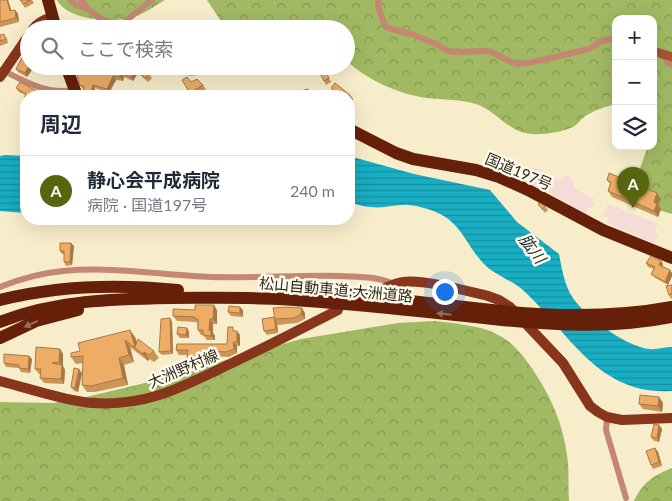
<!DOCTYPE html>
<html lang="ja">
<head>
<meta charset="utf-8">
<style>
	:root { --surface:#fff; --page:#f2f2f3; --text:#1f2937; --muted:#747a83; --line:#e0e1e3; --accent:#56660f }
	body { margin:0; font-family:Lato,"Noto Sans JP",sans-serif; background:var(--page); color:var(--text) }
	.controls { position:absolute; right:15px; top:15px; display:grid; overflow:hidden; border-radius:10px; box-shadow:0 5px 20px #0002 }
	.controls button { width:45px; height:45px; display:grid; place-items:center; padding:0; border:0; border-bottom:1px solid var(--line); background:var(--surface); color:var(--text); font:25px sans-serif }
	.you { position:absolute; left:444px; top:291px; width:18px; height:18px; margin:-12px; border:4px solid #fff; border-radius:50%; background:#1a73e8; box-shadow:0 0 0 8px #1a73e833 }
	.badge { display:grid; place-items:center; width:32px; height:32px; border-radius:50%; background:var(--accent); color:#fff; font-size:16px; font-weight:700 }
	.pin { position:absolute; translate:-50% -41px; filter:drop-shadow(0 1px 2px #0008) }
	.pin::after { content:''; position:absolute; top:26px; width:18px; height:15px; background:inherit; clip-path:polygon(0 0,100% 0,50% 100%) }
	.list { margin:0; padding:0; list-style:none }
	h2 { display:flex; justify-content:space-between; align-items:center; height:65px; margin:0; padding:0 20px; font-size:21px }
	h2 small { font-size:16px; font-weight:400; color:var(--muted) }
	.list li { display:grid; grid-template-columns:32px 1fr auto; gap:15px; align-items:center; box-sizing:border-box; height:70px; padding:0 20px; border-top:1px solid var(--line) }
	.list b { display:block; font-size:19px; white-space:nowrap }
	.list p { margin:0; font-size:16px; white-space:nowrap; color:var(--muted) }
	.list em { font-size:16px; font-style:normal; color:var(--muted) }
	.icon { flex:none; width:28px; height:28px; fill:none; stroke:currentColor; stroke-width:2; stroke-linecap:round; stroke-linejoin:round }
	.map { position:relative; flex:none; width:672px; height:501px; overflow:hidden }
	.search { position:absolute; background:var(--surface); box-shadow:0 5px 20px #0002; left:20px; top:20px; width:335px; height:55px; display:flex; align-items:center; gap:12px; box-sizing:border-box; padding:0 18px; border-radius:28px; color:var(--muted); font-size:19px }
	.panel { position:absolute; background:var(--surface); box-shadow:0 5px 20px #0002; left:20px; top:90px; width:335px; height:135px; border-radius:20px }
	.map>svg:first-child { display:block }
</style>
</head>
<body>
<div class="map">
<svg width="672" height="501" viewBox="0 0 672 501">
	<defs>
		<pattern id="forest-crowns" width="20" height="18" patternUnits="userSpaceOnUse" patternTransform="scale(1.25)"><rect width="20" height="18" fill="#a1b963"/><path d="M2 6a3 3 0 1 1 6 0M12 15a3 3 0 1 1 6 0" fill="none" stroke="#849751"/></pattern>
		<pattern id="water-rules" width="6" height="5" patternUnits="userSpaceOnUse" patternTransform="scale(1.25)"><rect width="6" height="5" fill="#18aec4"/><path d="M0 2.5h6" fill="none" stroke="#168e9f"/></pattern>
	</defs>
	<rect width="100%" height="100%" fill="#f7edcb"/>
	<g fill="#f6dcd6">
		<path d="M537,168L559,180L565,176H570L573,179L574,188L594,199L593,202L596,205L587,209V217L579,213L568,202L561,200L547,191L534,188L527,184L532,176L530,173L531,169Z"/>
		<path d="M608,204L658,224L655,231L658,235L654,243L607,223L609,218L603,216Z"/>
	</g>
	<g fill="url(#forest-crowns)">
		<path d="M57,0H165C156,5 147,12 137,16C119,23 81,21 65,9C62,7 59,3 57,0Z"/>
		<path d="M207,0H672V214L645,206L635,195C636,178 642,162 648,146H653V19H616V104C605,107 594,110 584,117C580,120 577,125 573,127C562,132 544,135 532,134C509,133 498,112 476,104C460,99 444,100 427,98C399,94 366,80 346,60V29H307L290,25L274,24L257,29H226Z"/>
		<path d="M435,321C457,324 483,325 502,337C514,344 523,356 531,367C552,398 564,425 568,463C569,475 568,488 569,501H0V402L53,403L82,398L141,384L301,339L398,323Z"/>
		<path d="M672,468V501H634C642,483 654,475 672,468Z"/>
	</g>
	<g fill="url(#water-rules)">
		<path d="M5,155L26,156V213L0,211V156Z"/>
		<path d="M349,156L414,174L490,190L517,222L559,254C562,269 564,285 573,298C586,317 625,346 649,349C656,350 665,347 672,347V391C599,396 570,334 524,291C512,280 494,275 483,263C467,246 461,223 438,213C430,209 418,206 409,205C396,204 383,209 371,207C364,207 356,204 349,202Z"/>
	</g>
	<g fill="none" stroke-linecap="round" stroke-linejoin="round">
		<path stroke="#b6ae93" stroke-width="1" stroke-dasharray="5 2.5" stroke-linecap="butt" d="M104,13L119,7L126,0"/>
		<g stroke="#c38774" stroke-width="6">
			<path d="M70,0L76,5L86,8"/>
			<path d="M81,0C91,15 104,23 122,24L152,0"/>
			<path d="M378,0L379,10L384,23L388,28L414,35L436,44L446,50L453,52L489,51L507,60L517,64L529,63L589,49L601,41L616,38"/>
			<path d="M663,54L668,63L672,65"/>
			<path d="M2,70C24,81 47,95 73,90"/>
			<path d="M0,287C20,279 41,273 63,271C112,266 162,275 211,277C255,278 298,275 341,276C359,277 377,276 394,284"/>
			<path d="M607,417L606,430L626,498"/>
		</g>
		<path stroke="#a85339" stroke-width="9" d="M653,51L672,57"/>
		<g stroke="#87351b" stroke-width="10">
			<path d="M33,29C38,22 45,19 53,17"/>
			<path d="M24,42L29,35"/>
			<path d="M381,290C389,286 395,283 403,282C423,279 466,291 488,296L499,300L510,307L563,363L590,406L598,412L607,417L622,420L672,418"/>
			<path d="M0,381C28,388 65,401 92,403C148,407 184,386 232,363C268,346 303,328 338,310"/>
		</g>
		<g stroke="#662009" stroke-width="12">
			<path d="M48,0L56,29"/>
			<path d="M66,66L77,96"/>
			<path d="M349,129L396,153L413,159L476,170L499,177L528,190L603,230L672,258"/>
			<path d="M278,290L337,293L492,310"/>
			<path d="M0,300C59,285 118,284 178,290"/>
			<path d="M0,322C55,300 113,299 171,298C207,298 242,297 278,299C349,303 421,311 493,319"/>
			<path d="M0,338L36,321L78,310"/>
		</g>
		<path stroke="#87351b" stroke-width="10" d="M0,77L24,42"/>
		<g stroke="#662009" stroke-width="12">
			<path d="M492,310C553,317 612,318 672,307"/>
			<path d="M493,319C552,325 613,329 672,317"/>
		</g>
	</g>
	<g fill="#cc9558">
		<path d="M0,0H8L11,10H15L18,14L19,22L0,27Z"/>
		<path d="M20,0H32L34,3L25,8Z"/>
		<path d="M0,35L7,38L8,43L0,46Z"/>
		<path d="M29,66H46L44,72L34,67L27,77L18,72L16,69Z"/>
		<path d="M75,66H101L111,68L123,67V66L149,74L152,78L148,82L138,73L133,81L124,77L123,81L116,80L109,93L95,88L94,96H82L83,89L80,85L79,68Z"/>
		<path d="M181,66H202V72L199,75L189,76L186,72V70Z"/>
		<path d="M325,70L331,82L326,85L324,81Z"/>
		<path d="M191,82L203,85L206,89L196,95L188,90Z"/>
		<path d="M16,88L46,96H26V101L24,98L26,95L19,92Z"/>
		<path d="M331,88L350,95L353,99L349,104V96H339L334,92Z"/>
		<path d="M607,180L661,199L658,205L661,209L658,217L612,197L608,191L610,184Z"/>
		<path d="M538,204L545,206L548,210L545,213Z"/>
		<path d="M74,246L72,265L66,266L64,262V254H62L60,251Z"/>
		<path d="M661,261L663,264L662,267L672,273V276L668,285L654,277L651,274L654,269L648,267L646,263Z"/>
		<path d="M672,285V298L671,299L669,295Z"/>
		<path d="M195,310H217V324H213V333L215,336V340H207L203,335H201L198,330L197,322L177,321L173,316Z"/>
		<path d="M243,310V317L231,316L228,312Z"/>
		<path d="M305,313V319L297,323L278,325L277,323L278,333L267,335L264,331L262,319Z"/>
		<path d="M170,318L172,322L173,354L162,355L159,352Z"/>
		<path d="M187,328L189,332V338H180L177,334Z"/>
		<path d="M236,331L240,335V346H237V353L229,357L208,356V362L191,361L187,357L188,355H179L176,350L227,344Z"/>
		<path d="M135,337L137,343L154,351L159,358L154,362L149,359L148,361L130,347L134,362L124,365L128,385L95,392H87L82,385L83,363L76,364L71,357L80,351Z"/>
		<path d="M60,349L63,354V366L65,370L64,384L44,383L40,378L41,374H39L35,369Z"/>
		<path d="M32,359L30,373L21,372L19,368L6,367L4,363Z"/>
		<path d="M82,373L78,392L74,391L71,387Z"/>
		<path d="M659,397L663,403L662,412L643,409L639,404Z"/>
		<path d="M659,425L662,429L659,442L654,441L651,437Z"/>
		<path d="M655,448L658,452L662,466L653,469L651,465Z"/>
	</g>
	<g fill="#a67947">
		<path d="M7,0H8L13,15L10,11Z"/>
		<path d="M15,10L18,14L19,22L16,18Z"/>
		<path d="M29,66H33L34,67L27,77L25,73Z"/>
		<path d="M42,66H46L44,72L41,68Z"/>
		<path d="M200,66H202V72L200,69Z"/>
		<path d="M135,69L138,73L133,81L131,77Z"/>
		<path d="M121,73L124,77L123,81L120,77Z"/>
		<path d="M113,76L116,80L109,93L107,89Z"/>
		<path d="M93,85L95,88L94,96H90Z"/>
		<path d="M350,95L353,99L349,104V97Z"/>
		<path d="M657,193L661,199L658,205L661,209L658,217L654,211V202Z"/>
		<path d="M71,243L74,246L72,265L70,262Z"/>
		<path d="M661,261L663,264L662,269L659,265Z"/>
		<path d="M670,270L672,273V276L668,285L665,282Z"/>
		<path d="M214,305L217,310V324L213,319Z"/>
		<path d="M240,307L243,310V317L240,313Z"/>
		<path d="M302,308L305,313V319L301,314Z"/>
		<path d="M170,318L172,322L173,354L171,351Z"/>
		<path d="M210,319L213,324V333L215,336V340L211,336L209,330Z"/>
		<path d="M275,319L277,323L278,333L276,329Z"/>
		<path d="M187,328L189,332V338L186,335Z"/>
		<path d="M130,330L135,337L139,350L135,347Z"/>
		<path d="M237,331L240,335V346L237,342Z"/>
		<path d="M125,340L130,347L134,362L129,355Z"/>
		<path d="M233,342L237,346V353L234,349Z"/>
		<path d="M60,349L63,354V366L65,370L64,384L61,379L62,365L59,362Z"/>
		<path d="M205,351L208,356V362L205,358Z"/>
		<path d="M144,352L149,359L148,361L143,354Z"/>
		<path d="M29,356L32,359L30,373L28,369Z"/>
		<path d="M119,358L124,365L128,385L123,378Z"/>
		<path d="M79,369L82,373L78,392L75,388Z"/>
		<path d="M659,397L663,403L662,412L658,406Z"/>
		<path d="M659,425L662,429L659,442L657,438Z"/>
		<path d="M655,448L658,452L662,466L659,462Z"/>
	</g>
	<g fill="#edad66" stroke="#a67947">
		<path d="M0,0H7L10,11L15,10L16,18L0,22Z"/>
		<path d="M20,0H30L23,4Z"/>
		<path d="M168,23L176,27V29H165Z"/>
		<path d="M4,34L6,39L0,41V35Z"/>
		<path d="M29,44V66L25,73L16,69L26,50L25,45Z"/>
		<path d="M80,66H101L111,68V66L123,67V66H141L149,74L145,78L135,69L131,77L121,73L120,77L113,76L107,89L93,85L90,96H82L84,86L80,85L77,76Z"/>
		<path d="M183,66H200V69L196,71L186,72V69Z"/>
		<path d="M325,70L329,78L324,81L319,72Z"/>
		<path d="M187,77L191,82L197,79L203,85L193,91L196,96H174L173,94L188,90L182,80Z"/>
		<path d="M20,82L46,96H26V99L24,98L26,94L16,88Z"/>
		<path d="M335,83L350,95L349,97V96H341L331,88Z"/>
		<path d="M308,89L309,96H299L297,92Z"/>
		<path d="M49,91L54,92L53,96H46Z"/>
		<path d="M118,92L121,96H115L114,95Z"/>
		<path d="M136,93L140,96H133Z"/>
		<path d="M229,93H242V96H222H229Z"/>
		<path d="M609,173L657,193L654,202L657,204L654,211L608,191L611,182L607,180Z"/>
		<path d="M539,203L545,206L542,209L538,204Z"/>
		<path d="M60,243H71L70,262H64V251H60Z"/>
		<path d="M651,256L661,261L659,265L670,270L665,282L651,274L655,267L646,263Z"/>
		<path d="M672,285V293L669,295L666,286Z"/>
		<path d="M195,305H214L213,319H210L209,330L211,331V336L203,335V330H198V319H195V317L173,316V309L195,310Z"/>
		<path d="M229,306L240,307V313L228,312Z"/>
		<path d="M285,307L302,308L301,314L294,318L275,319L273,308Z"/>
		<path d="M274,317L276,329L264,331L262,319Z"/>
		<path d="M170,318L171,351L159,352L161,319Z"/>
		<path d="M178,327L187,328L186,335L177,334Z"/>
		<path d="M228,327H233V331H237V342H233L234,349L226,352L205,351V358L187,357L188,350H176L177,344H227Z"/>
		<path d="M130,330L135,347L138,339L154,351L149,355L144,352L143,354L125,340L129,355L119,358L123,378L91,386L82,385L83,356L71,357V353L80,351L78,343Z"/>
		<path d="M36,347L60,349L59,362L52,363L62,365L61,379L40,378L41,369H35Z"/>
		<path d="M4,354L29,356L28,369L19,368V365L4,363Z"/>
		<path d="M74,368L79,369L75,388L71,387Z"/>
		<path d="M640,395L659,397L658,406L639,404Z"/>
		<path d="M654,424L659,425L657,438L651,437Z"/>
		<path d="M655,448L659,462L651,465L646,451Z"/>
	</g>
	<defs><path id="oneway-solid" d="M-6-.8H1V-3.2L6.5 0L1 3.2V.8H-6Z" transform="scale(1.25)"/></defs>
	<g fill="#9b6c58">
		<use href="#oneway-solid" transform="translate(444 314) rotate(-174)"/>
		<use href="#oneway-solid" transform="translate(31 324) rotate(156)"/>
	</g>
	<g text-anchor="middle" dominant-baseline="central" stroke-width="5" stroke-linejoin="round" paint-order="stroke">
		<g font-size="15" fill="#2e2a1d" stroke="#fefaec">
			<text transform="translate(519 171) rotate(23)">国道197号</text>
			<text transform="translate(336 289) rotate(5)">松山自動車道;大洲道路</text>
			<text transform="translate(183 368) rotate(-23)">大洲野村線</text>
		</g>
		<g font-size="16" font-style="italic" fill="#1c3236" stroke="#fefaec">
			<text transform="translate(533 248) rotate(53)">肱川</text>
		</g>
	</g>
</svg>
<div class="controls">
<button>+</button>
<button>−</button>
<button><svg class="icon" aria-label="layers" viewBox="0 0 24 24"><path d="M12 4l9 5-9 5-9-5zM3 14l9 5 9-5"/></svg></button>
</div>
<div class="you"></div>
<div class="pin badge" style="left:633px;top:208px">A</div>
<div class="search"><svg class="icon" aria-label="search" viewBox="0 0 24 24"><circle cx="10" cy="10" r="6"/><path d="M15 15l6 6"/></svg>ここで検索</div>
<section class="panel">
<h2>周辺<small></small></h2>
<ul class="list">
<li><span class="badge">A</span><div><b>静心会平成病院</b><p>病院 · 国道197号</p></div><em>240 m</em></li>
</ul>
</section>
</div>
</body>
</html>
